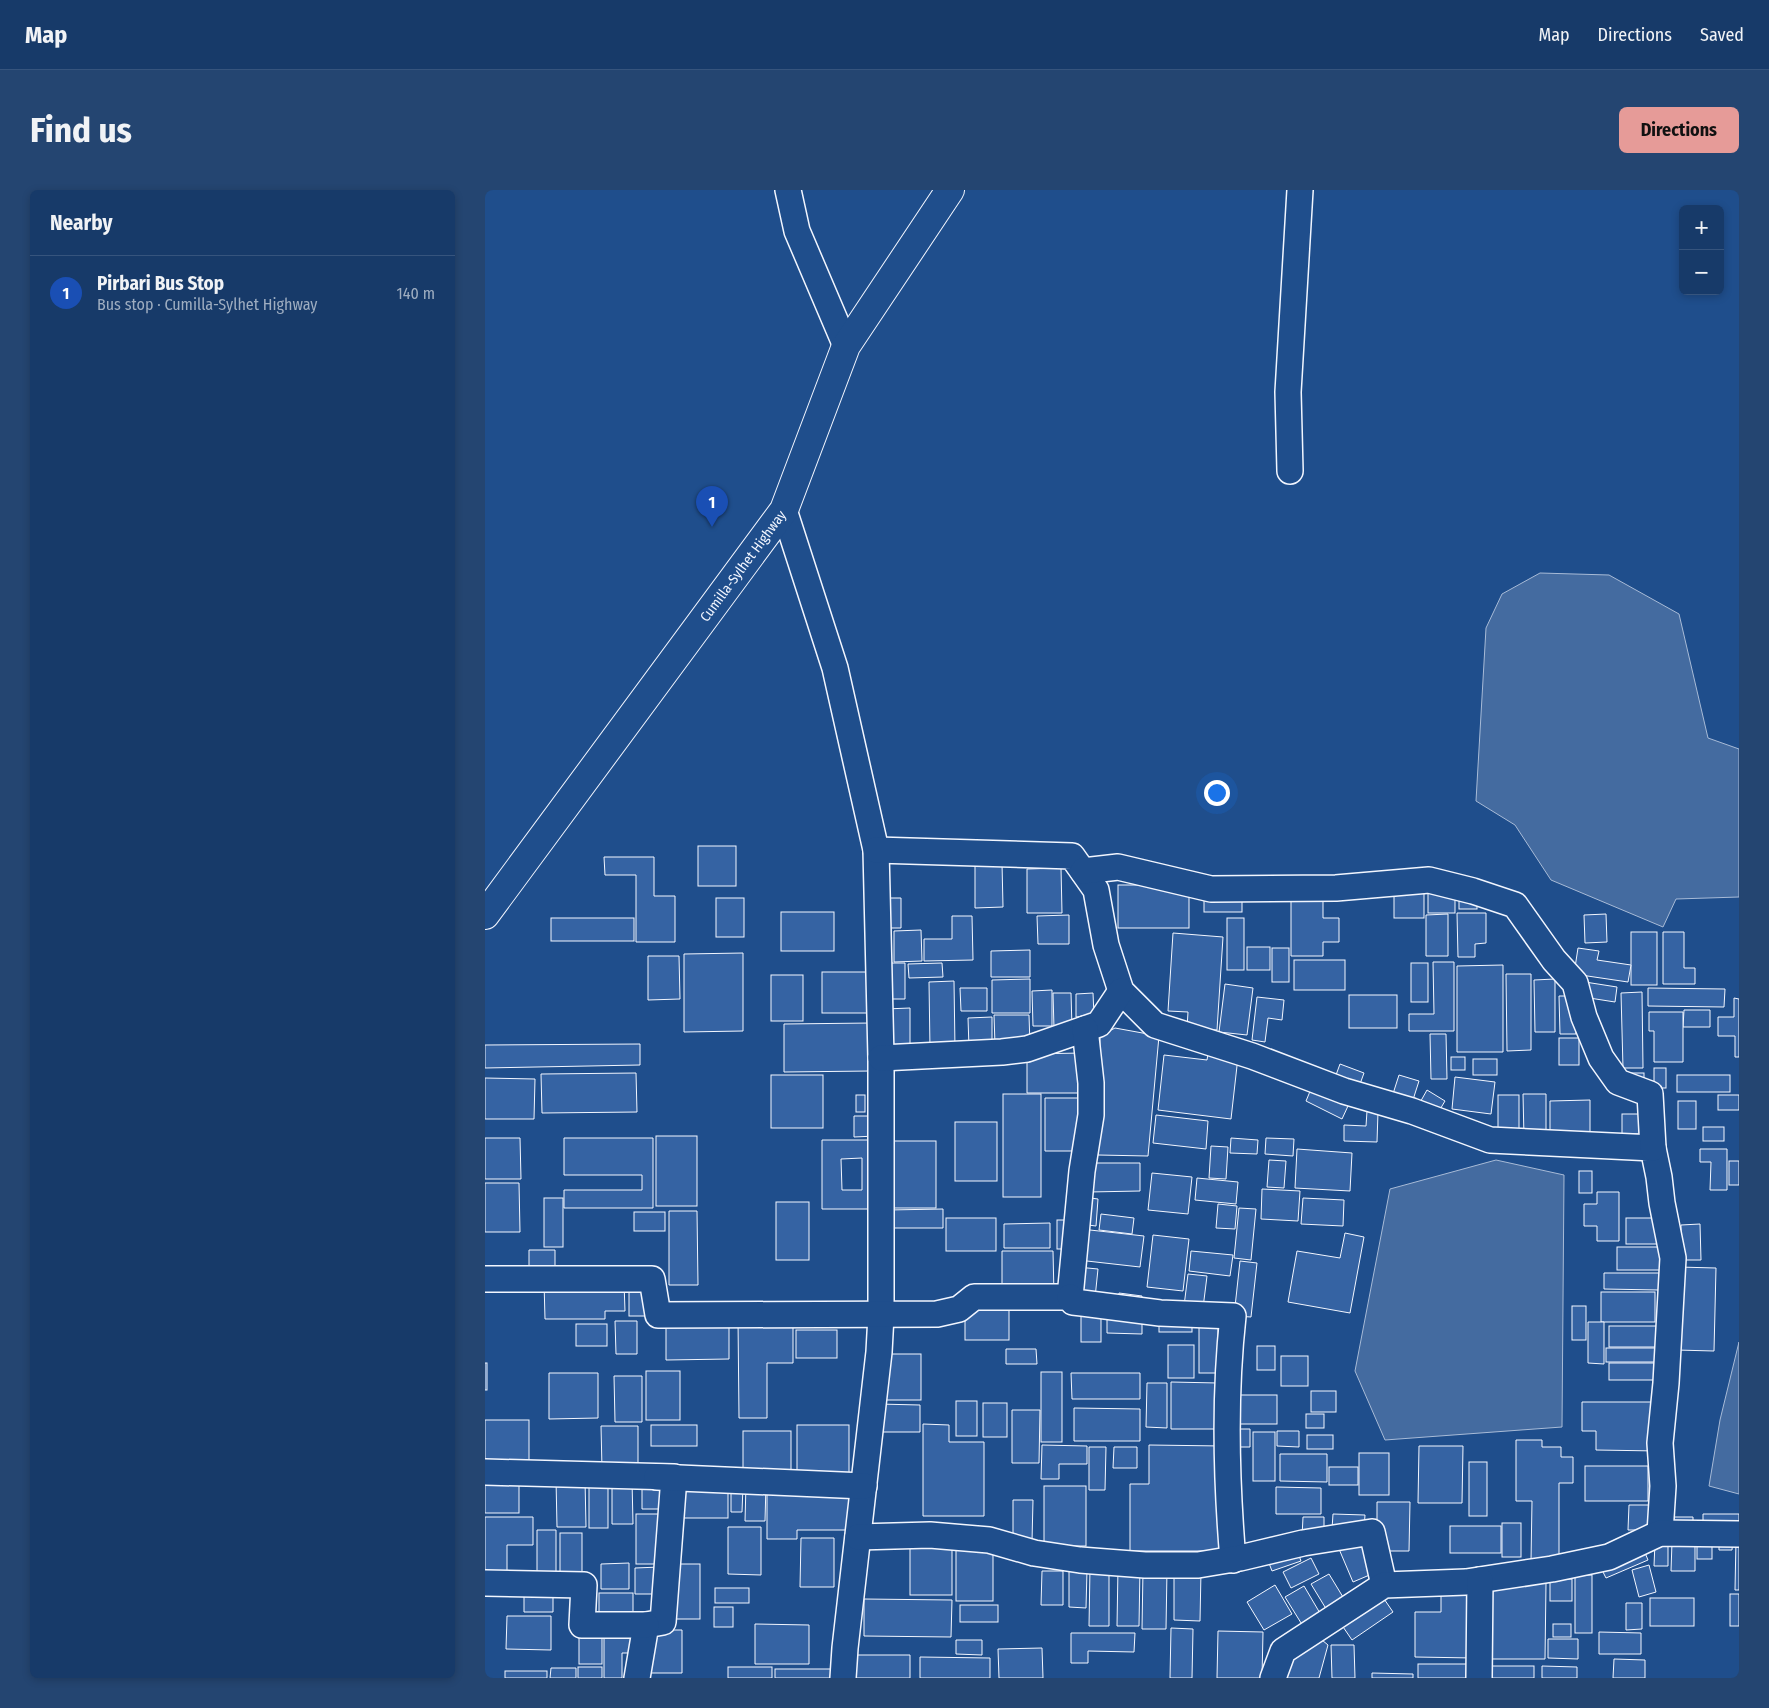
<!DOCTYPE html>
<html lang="en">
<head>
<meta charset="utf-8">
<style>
	:root { --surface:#173a69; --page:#244571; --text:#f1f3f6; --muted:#9eadc0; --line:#36547d; --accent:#e69b98 }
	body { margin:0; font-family:"Fira Sans Condensed",sans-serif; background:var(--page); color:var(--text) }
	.controls { position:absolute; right:15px; top:15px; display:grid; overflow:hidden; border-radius:8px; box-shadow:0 2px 8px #0003 }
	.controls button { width:45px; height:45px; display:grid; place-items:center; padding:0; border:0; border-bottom:1px solid var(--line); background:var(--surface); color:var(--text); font:25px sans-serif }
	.you { position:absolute; left:731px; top:602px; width:18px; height:18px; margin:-12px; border:4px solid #fff; border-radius:50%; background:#1a73e8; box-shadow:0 0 0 8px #1a73e833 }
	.badge { display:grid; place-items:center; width:32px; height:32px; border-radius:50%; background:var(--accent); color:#fff; font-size:16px; font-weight:700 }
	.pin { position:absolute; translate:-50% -41px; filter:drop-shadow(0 1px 2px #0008) }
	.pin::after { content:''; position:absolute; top:26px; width:18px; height:15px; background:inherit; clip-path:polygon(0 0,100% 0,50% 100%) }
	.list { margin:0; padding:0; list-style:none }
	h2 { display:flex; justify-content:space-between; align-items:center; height:65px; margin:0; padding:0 20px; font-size:21px }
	h2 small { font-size:16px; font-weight:400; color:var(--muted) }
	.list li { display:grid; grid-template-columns:32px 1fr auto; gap:15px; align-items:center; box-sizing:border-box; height:75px; padding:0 20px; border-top:1px solid var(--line) }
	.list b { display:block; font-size:19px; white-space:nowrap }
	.list p { margin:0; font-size:16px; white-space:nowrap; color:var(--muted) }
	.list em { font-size:16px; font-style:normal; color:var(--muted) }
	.map { position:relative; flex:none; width:1254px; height:1488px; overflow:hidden; border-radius:8px }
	header { display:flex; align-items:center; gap:30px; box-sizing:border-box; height:70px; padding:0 25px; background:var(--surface); border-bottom:1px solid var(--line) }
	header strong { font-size:24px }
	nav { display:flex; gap:28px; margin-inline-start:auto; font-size:18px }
	.intro { display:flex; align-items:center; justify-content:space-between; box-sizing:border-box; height:120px; padding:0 30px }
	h1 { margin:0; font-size:35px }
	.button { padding:12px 22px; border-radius:8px; background:var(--accent); color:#111; font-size:18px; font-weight:700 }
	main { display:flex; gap:30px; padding:0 30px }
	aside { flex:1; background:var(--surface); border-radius:8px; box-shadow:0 2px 8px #0003 }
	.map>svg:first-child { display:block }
</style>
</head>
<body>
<header>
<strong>Map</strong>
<nav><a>Map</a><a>Directions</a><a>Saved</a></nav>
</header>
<div class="intro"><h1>Find us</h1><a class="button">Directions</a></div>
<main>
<aside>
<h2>Nearby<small></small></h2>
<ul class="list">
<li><span class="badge" style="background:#1a4fb4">1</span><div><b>Pirbari Bus Stop</b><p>Bus stop · Cumilla-Sylhet Highway</p></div><em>140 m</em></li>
</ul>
</aside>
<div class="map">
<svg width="1254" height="1488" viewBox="0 0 1254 1488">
	<rect width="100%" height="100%" fill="#1f4e8c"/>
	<g fill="#446ba0" stroke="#a8bbd7">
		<path d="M1055,383L1124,385L1194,424L1223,548L1254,559V707L1191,709L1178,737L1066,690L1030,635L991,611L1001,438L1017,404Z"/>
		<path d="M1011,970L1079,985L1077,1237L900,1250L870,1181L905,999Z"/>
		<path d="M1254,1152V1304L1224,1296L1235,1230Z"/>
	</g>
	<g fill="#3563a3" stroke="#f2f6ff" fill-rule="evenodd">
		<rect x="213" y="656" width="38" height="40"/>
		<path d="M119,667H169V706H190V752H151V685H120Z"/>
		<path d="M517,673L518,717L490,718V674Z"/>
		<path d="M576,678L577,723H542V679Z"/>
		<rect x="633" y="695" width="71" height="43"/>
		<rect x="909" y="698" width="30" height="30"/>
		<rect x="943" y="699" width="27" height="24"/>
		<path d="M806,700H838V728H854V752H838V766H806Z"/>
		<rect x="719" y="704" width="38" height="18"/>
		<rect x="974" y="705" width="18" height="14"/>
		<rect x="231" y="708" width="28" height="39"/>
		<path d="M394,708H416V738H395Z"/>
		<rect x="296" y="722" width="53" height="39"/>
		<path d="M972,723H1001V753L990,754V767H973Z"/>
		<path d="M963,724V766H941V725Z"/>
		<path d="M1121,724L1122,752L1100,753L1099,725Z"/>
		<path d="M584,725V754H553L552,726Z"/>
		<path d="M467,726H487L488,770L439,771V749H467Z"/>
		<rect x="66" y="728" width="83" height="23"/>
		<rect x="742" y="728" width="17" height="52"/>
		<path d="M436,740L437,771L409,772V741Z"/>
		<rect x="1146" y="742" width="26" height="53"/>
		<path d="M1178,742H1199V778H1210V794H1178Z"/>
		<path d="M688,743L738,747L732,840L702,838L703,822L683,821Z"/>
		<rect x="762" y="757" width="23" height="23"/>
		<rect x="787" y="758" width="17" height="34"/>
		<path d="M1093,758L1114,761L1112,770L1146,775L1143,792L1089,784Z"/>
		<path d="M545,760V787H506V761Z"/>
		<path d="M258,763V841L199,842V764Z"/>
		<path d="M163,766H194L195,809L163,810Z"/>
		<rect x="809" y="770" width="51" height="30"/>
		<path d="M948,772H969V841H924V824H949Z"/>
		<path d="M396,773H420V809H397Z"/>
		<path d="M457,773L458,787L424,788L423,774Z"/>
		<rect x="926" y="773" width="17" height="39"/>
		<path d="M1018,775V862H972V776Z"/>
		<rect x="337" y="782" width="54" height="41"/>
		<path d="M1021,784H1046V860L1022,861Z"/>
		<rect x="286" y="785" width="32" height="46"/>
		<path d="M545,789V823H507V790Z"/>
		<path d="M1070,789V842H1050L1049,790Z"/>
		<path d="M469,791L470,859H445L444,792Z"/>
		<path d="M1100,792L1132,797L1130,812L1098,807Z"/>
		<path d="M740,794L768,798L762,845L734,842Z"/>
		<path d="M475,798H502V821H476Z"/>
		<path d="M1163,798L1240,799L1239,817L1163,816Z"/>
		<path d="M567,800V836H548L547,801Z"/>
		<path d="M1157,802L1158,878H1138L1136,803Z"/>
		<path d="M568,803H586L587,838L569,839Z"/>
		<path d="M608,803L609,826L591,827V804Z"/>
		<rect x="864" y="805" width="48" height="33"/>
		<path d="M1074,806H1090L1091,844H1075Z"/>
		<path d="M772,807L799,810L797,830L783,828L780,852L767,850Z"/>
		<path d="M1249,808L1254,809V867H1250V846H1233V827H1249Z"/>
		<path d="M425,818V859L401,860L400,819Z"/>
		<path d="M1199,820H1225V837H1198Z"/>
		<path d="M1164,822H1198V872H1169V841H1164Z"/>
		<path d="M509,825H544L545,855H510Z"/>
		<path d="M507,827V858H484L483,828Z"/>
		<path d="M386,833V881L299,882V834Z"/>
		<path d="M630,838L674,846L663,966L613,965L615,846Z"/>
		<path d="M945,844H961L962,889H946Z"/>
		<rect x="1074" y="848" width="20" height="27"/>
		<path d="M155,854V875L0,878V855Z"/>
		<path d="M597,863V903H542V864Z"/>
		<path d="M723,864L753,867L746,929L673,920L679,865L722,870Z"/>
		<rect x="966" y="867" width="14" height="13"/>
		<rect x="988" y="869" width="24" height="16"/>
		<path d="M855,874L879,883L875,894L851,885Z"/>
		<rect x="1169" y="878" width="12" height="20"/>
		<path d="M151,883L152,922L57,923L56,884Z"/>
		<rect x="1145" y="883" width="14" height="10"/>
		<rect x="286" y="885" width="52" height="53"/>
		<path d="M914,885L934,891L926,916L906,910Z"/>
		<rect x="1192" y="885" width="53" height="17"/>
		<path d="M970,887L1010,892L1006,924L967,919Z"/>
		<path d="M0,888L50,889L49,929H0Z"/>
		<path d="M826,899L863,916L857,929L821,911Z"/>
		<path d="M942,900L960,911L951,926L933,916Z"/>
		<rect x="518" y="904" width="38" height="103"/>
		<path d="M1038,904H1061V948H1039Z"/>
		<rect x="371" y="905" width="9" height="17"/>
		<rect x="1013" y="905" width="21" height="41"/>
		<rect x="1233" y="905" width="21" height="15"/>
		<path d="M560,908H595L596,961H560Z"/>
		<path d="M1105,910V948H1065V911Z"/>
		<rect x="1193" y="911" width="18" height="28"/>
		<path d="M882,921L893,922L892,952L859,951V935L881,936Z"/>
		<rect x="1137" y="924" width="20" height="20"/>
		<path d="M671,925L723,931L721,959L668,953Z"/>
		<path d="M369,926H391V946L369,947Z"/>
		<rect x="470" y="932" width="42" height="59"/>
		<rect x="1218" y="937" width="21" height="14"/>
		<rect x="171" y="946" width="41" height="70"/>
		<path d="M0,948H35L36,989H0Z"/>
		<path d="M79,948H168V1018H79V1000H157V985H79Z"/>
		<path d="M746,948L773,950L772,964L745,963Z"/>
		<path d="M781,948L809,949L808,966L780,964Z"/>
		<path d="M337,950H390V1019H337ZM377,968V1000H357L356,969Z"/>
		<rect x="404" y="951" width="47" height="67"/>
		<path d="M726,956L743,957L741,989L724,988Z"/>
		<path d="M812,959L867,963L865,1001L810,998Z"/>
		<path d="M1215,959H1242V1000H1225L1226,972H1215Z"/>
		<path d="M784,970L801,971L799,998L782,997Z"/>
		<rect x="1244" y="971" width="10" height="24"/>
		<path d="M603,973H655V1001L604,1002Z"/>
		<rect x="1094" y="981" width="13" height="22"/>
		<path d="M667,983L707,987L703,1024L663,1020Z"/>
		<path d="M712,988L753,992L751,1014L710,1010Z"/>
		<path d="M0,993H34L35,1042H0Z"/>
		<path d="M777,999L815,1001L813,1031L776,1029Z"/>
		<path d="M1112,1002H1134V1051H1112V1036H1099V1014H1112Z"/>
		<path d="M598,1007L613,1009L611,1036L595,1034Z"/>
		<rect x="59" y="1008" width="19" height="49"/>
		<path d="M818,1008L859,1010L858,1036L816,1034Z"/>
		<rect x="291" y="1012" width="33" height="58"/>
		<path d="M733,1014L752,1016L750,1039L731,1038Z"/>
		<path d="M754,1018L771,1019L766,1070L749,1068Z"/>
		<path d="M458,1019V1038H402V1020Z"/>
		<path d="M184,1021H212L213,1095H184Z"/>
		<rect x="149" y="1022" width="31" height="19"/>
		<path d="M616,1024L649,1028L647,1044L614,1040Z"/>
		<rect x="461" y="1028" width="50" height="33"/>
		<rect x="1141" y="1028" width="34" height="26"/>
		<rect x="572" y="1030" width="14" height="29"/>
		<path d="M565,1033V1058H519V1034Z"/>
		<path d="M1215,1034L1216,1070H1196V1035Z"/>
		<path d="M596,1039L659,1046L655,1077L593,1070Z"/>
		<path d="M860,1043L879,1047L865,1123L803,1112L812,1061L855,1068Z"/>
		<path d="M668,1045L704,1049L698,1101L662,1097Z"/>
		<rect x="1132" y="1057" width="44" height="23"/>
		<path d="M44,1060H70V1084L44,1085Z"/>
		<path d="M517,1061H568L569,1104H517Z"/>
		<path d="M706,1061L748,1065L745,1086L704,1081Z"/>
		<path d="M755,1071L772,1073L766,1127L749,1126Z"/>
		<path d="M592,1077L613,1079L610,1108L589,1105Z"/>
		<path d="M1193,1077L1231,1078L1229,1161L1191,1160Z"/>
		<path d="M1119,1083H1174V1100L1119,1099Z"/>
		<path d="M703,1084L722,1086L718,1118L699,1116Z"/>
		<path d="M59,1092H139L140,1121H120V1129H60Z"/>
		<rect x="144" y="1098" width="19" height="28"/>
		<rect x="1116" y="1102" width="54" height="30"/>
		<path d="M634,1103L657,1106L655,1119L632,1117Z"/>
		<rect x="1087" y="1116" width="14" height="34"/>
		<rect x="480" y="1117" width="44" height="33"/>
		<path d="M622,1123H657V1144L622,1143Z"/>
		<rect x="596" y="1124" width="20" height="28"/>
		<rect x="674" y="1129" width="33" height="13"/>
		<path d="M253,1130H308V1173H282V1228H254Z"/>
		<path d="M130,1131H152V1164H131Z"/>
		<path d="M1103,1132H1119V1174L1103,1173Z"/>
		<path d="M244,1133V1169L181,1170V1134Z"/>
		<rect x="714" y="1133" width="19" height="50"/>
		<rect x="91" y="1134" width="31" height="22"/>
		<rect x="1124" y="1136" width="51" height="21"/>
		<rect x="311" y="1140" width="41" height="28"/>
		<rect x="683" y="1155" width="26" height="33"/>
		<rect x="772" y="1156" width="18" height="24"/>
		<rect x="1121" y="1158" width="50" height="14"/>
		<path d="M521,1159H551L552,1174H521Z"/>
		<rect x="398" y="1164" width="38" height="46"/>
		<rect x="796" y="1166" width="27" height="30"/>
		<rect x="0" y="1173" width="2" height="27"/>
		<rect x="1124" y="1173" width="50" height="17"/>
		<rect x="161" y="1181" width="34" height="49"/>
		<rect x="556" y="1182" width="21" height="70"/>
		<path d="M64,1183H113V1228L64,1229Z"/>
		<path d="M586,1183H655V1209H587Z"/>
		<path d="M129,1186H157V1232H130Z"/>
		<path d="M686,1192L733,1193L732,1239H686Z"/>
		<path d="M662,1193H682V1238L661,1237Z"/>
		<rect x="826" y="1201" width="25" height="21"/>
		<rect x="745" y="1205" width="47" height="29"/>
		<rect x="471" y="1211" width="21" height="35"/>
		<path d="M1097,1212H1174L1173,1261L1111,1260V1241H1097Z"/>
		<rect x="498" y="1213" width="24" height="34"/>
		<path d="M393,1214L435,1215V1242H392Z"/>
		<path d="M589,1218L655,1219V1251H589Z"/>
		<path d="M527,1220H555L554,1273H527Z"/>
		<rect x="821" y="1224" width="18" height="14"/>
		<rect x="0" y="1230" width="44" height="42"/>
		<path d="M438,1234L464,1235V1252H499V1326H438Z"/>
		<rect x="166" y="1235" width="46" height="21"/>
		<rect x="312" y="1235" width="52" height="54"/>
		<path d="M116,1236H153V1279H117Z"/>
		<path d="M749,1239H765V1257H748Z"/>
		<rect x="258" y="1241" width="48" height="44"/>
		<path d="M792,1241H814V1257L792,1256Z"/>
		<rect x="768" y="1242" width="22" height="49"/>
		<rect x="822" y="1245" width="26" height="14"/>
		<path d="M1031,1250H1057V1257H1076V1267H1088V1293H1074V1371H1046L1047,1311H1031Z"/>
		<path d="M557,1255L602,1256V1274H574V1289H556Z"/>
		<path d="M664,1255L738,1256V1361H645V1294H664Z"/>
		<path d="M934,1256H978L977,1313H933Z"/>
		<path d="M604,1257H621L620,1300H604Z"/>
		<path d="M629,1257H652V1278H628Z"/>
		<rect x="874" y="1263" width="30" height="42"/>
		<path d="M795,1264H842V1292L795,1291Z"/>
		<rect x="984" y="1272" width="18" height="54"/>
		<rect x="1100" y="1276" width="63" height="35"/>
		<rect x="844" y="1277" width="29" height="18"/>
		<path d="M71,1289H100L101,1337H72Z"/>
		<path d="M127,1290H147L148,1334H127Z"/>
		<rect x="0" y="1291" width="34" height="32"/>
		<rect x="193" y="1291" width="50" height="37"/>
		<rect x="104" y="1292" width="19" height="46"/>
		<path d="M261,1294H281L280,1331H260Z"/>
		<path d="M180,1296V1319H157V1297Z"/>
		<path d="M246,1296H258L257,1322H246Z"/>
		<rect x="559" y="1296" width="42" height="60"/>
		<path d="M282,1297L364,1298V1340H312V1349H282Z"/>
		<path d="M791,1297L836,1298V1324H791Z"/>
		<path d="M528,1310H548L547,1352H528Z"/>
		<path d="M892,1312H925L924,1361H892Z"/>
		<path d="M1144,1315H1169V1340H1143Z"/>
		<rect x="151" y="1324" width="28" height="50"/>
		<path d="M848,1324L880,1325L879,1340L847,1339Z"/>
		<path d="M1218,1324H1254V1339L1218,1338Z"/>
		<path d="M0,1327H48V1355H22V1391H0Z"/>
		<path d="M818,1327H839V1348L817,1347Z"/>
		<path d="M1180,1327H1208V1340Z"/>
		<rect x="1017" y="1333" width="19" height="34"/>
		<rect x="965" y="1336" width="51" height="27"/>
		<path d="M243,1337H276V1385L243,1384Z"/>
		<path d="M52,1340H71V1382L52,1383Z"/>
		<rect x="75" y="1343" width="22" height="43"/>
		<path d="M1234,1347H1248L1247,1360H1234Z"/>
		<path d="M316,1348H349V1397H315Z"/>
		<path d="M880,1348L894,1381L868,1392L854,1359Z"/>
		<rect x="1212" y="1348" width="15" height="21"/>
		<path d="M1251,1349H1254V1400H1250Z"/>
		<path d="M1170,1352H1183V1376H1169Z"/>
		<path d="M1187,1352L1210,1353V1381H1186Z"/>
		<rect x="471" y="1355" width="37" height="56"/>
		<rect x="425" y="1356" width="42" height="49"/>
		<path d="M811,1358L816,1371L787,1381L782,1368Z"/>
		<path d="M1158,1358L1163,1370L1121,1388L1115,1376Z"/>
		<path d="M826,1368L834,1384L806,1398L798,1382Z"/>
		<path d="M144,1373V1399H116V1374Z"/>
		<rect x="188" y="1374" width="27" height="55"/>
		<path d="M1164,1375L1171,1402L1154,1407L1147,1380Z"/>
		<path d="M175,1377V1404H150V1378Z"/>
		<path d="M633,1377H655L654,1436H632Z"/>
		<path d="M605,1378L624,1379V1436H604Z"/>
		<path d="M584,1380H602L601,1418L584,1417Z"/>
		<path d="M658,1380H682L681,1439H657Z"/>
		<path d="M557,1381H578V1415H556Z"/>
		<path d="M689,1381H716L715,1431L689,1430Z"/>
		<path d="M844,1384L861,1412L843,1422L826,1394Z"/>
		<rect x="1090" y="1385" width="17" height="58"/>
		<rect x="1065" y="1389" width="22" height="22"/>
		<path d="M1002,1392L1061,1393L1060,1469H1001Z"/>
		<path d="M790,1395L807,1424L779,1440L762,1412Z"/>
		<path d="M819,1396L839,1430L821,1441L800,1407Z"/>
		<path d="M956,1397H989V1468L930,1467V1422H956Z"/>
		<rect x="230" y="1398" width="34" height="15"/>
		<rect x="114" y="1403" width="34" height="31"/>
		<path d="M895,1403L908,1422L867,1450L854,1431Z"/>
		<path d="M68,1404V1422H39V1405Z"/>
		<rect x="1245" y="1404" width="9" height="32"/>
		<rect x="1165" y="1408" width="44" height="28"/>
		<path d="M379,1409L467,1410L466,1447L379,1446Z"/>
		<path d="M1141,1413H1157V1439L1141,1440Z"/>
		<rect x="475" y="1415" width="38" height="17"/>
		<rect x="229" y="1417" width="19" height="20"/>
		<path d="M22,1426H66V1460L21,1459Z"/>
		<path d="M270,1434L324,1435V1474H270Z"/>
		<rect x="1068" y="1434" width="18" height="13"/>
		<rect x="94" y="1437" width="23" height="37"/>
		<path d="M119,1438H153L152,1463H137V1488H119Z"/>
		<path d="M686,1438L708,1439L707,1488H685Z"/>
		<path d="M164,1440H197V1483H163Z"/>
		<path d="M733,1441L778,1442L777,1488H732Z"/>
		<path d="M1114,1442L1156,1443V1464H1114Z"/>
		<path d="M586,1443H650L649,1462L603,1461V1473H586Z"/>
		<path d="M831,1445L843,1455L834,1488H793Z"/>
		<path d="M1063,1449H1093V1469L1063,1468Z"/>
		<path d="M471,1450H497V1465L471,1464Z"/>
		<path d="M846,1455H869L870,1488H847Z"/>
		<path d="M557,1458L558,1488H514L513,1459Z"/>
		<path d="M366,1465H425V1488H365Z"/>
		<path d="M435,1467L505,1468V1488H435Z"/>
		<path d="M1129,1469L1160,1470V1488H1128Z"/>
		<rect x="933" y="1474" width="54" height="14"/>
		<rect x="1007" y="1476" width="42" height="12"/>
		<path d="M1057,1476L1092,1477V1488H1057Z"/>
		<rect x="93" y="1477" width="24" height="11"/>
		<rect x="243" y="1477" width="44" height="11"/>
		<path d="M66,1478H91V1488H65Z"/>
		<rect x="290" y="1479" width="60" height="9"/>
		<rect x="20" y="1481" width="42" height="7"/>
		<path d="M887,1483L928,1484V1488H887Z"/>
	</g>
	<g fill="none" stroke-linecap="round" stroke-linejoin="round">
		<g stroke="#f2f6ff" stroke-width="28">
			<g id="street">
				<path d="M303,0L312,41L361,156"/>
				<path d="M805,281L803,202L815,0"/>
				<path d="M299,320L350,478L391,660L396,868V1125L394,1162L360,1458L358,1488"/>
				<path d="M391,660L587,666L611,700L621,755L636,801L670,835L767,866L859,901L927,921L1005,950L1168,958L1174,987L1177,1013L1188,1068L1181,1193L1175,1253L1178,1296L1175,1343"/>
				<path d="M598,681L633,677L726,699L851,698L944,690L988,701L1030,715L1069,770L1090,793L1099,827L1116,868L1133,892L1165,904L1168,958"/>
				<path d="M396,868L517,862L542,859L614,834L636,801"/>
				<path d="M0,1089H167L173,1125L452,1124L474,1119L489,1107H585L597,981L606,925V893L600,839"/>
				<path d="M585,1107L588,1112L597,1113L675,1123L748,1126C739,1207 741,1288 748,1370"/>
				<path d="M0,1282L189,1287L178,1432L161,1435L152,1488"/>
				<path d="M172,1287L379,1296"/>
				<path d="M373,1347L445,1345L504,1350L549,1363L595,1370L660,1375H713L755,1368L818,1353L887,1342L899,1395"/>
				<path d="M0,1393L99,1395L97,1435H161"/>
				<path d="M788,1488L798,1461L899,1395L981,1392L1067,1379L1124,1367L1175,1343L1254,1344"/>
				<path d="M994,1488L995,1390"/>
			</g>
		</g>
		<g stroke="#f2f6ff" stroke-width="30">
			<g id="highway">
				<path id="s1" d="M0,725L299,320L361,156L465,0"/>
			</g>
		</g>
		<use href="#street" stroke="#1f4e8c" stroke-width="25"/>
		<use href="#highway" stroke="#1f4e8c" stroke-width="28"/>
	</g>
	<g text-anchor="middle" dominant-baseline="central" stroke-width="4" stroke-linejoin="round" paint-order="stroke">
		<g font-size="14" fill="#f2f6ff" stroke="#1f4e8c">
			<text stroke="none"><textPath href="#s1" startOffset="434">Cumilla-Sylhet Highway</textPath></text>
		</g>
	</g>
</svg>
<div class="controls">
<button>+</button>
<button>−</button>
</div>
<div class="you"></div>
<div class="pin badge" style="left:227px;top:337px;background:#1a4fb4">1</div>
</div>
</main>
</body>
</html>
